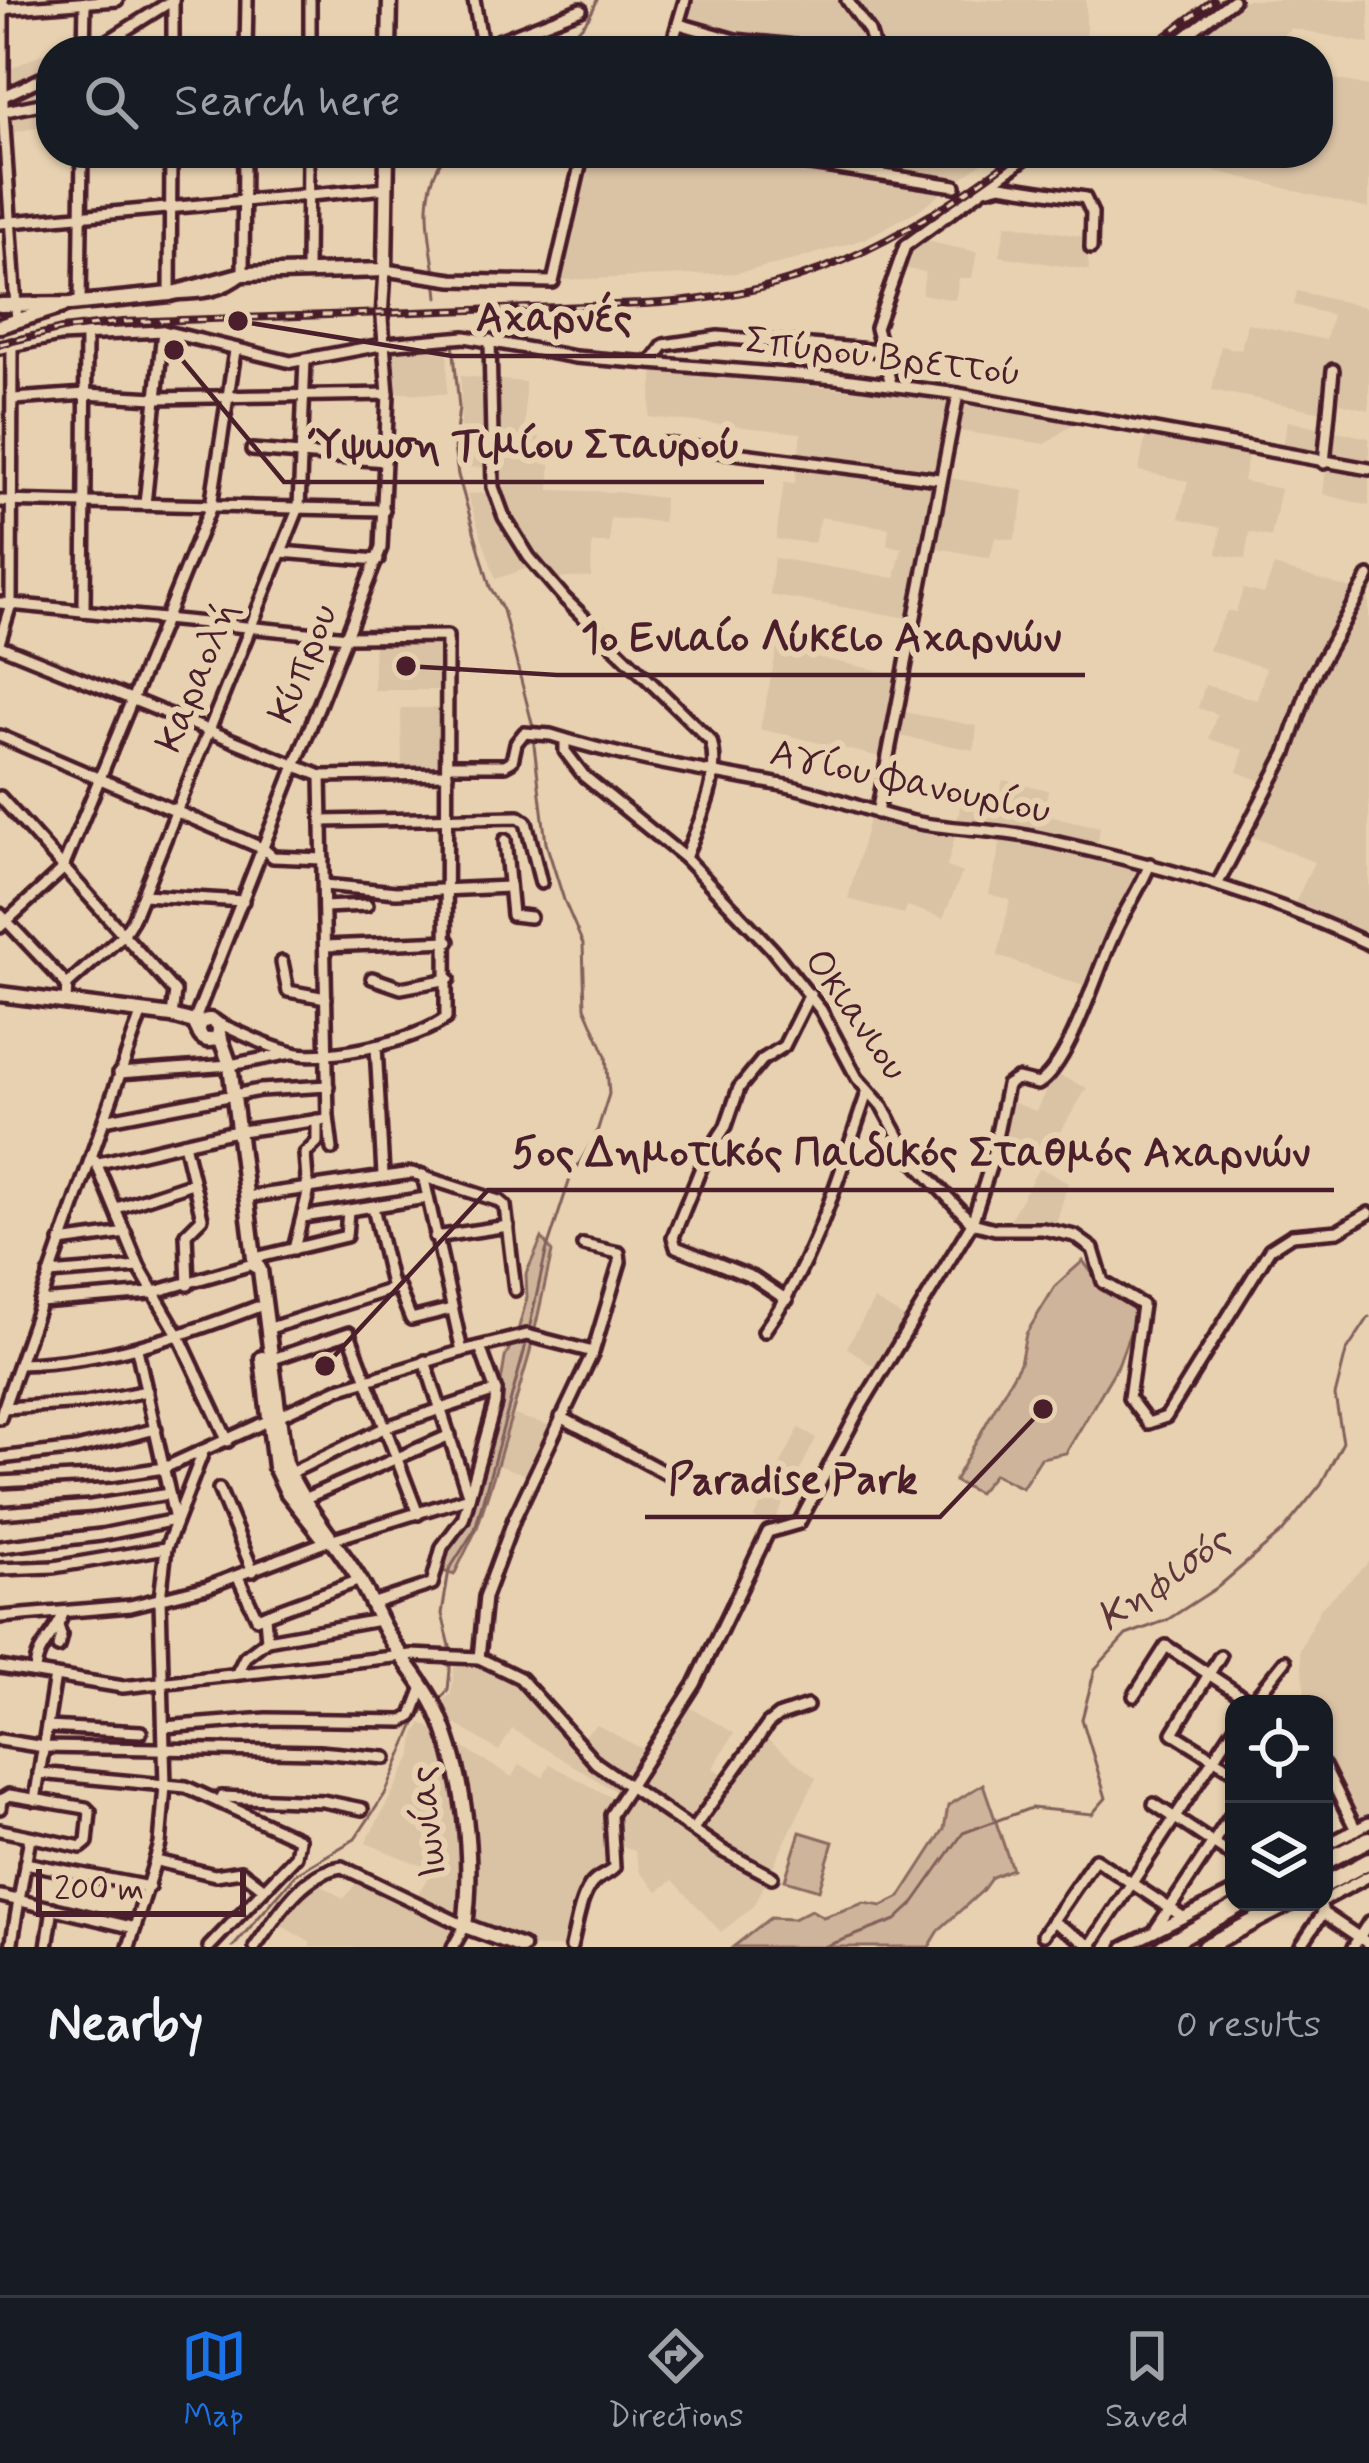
<!DOCTYPE html>
<html lang="en">
<head>
<meta charset="utf-8">
<style>
	:root { --surface:#171b24; --page:#20242c; --text:#f1f3f6; --muted:#9ea1a6; --line:#363941; --accent:#1a73e8 }
	body { margin:0; font-family:Mynerve,sans-serif; background:var(--page); color:var(--text) }
	.controls { position:absolute; right:36px; bottom:36px; display:grid; overflow:hidden; border-radius:24px; box-shadow:0 3px 9px #0004 }
	.controls button { width:108px; height:108px; display:grid; place-items:center; padding:0; border:0; border-bottom:3px solid var(--line); background:var(--surface); color:var(--text); font:60px sans-serif }
	.scale { position:absolute; left:36px; bottom:30px; width:210px; box-sizing:border-box; padding-left:12px; border:6px solid #4a1f2b; border-top:0; font-size:33px; line-height:42px; white-space:nowrap; color:#4a1f2b; -webkit-text-stroke:9px #e7d1b0; paint-order:stroke }
	.list { margin:0; padding:0; list-style:none }
	h2 { display:flex; justify-content:space-between; align-items:center; height:156px; margin:0; padding:0 48px; font-size:51px }
	h2 small { font-size:39px; font-weight:400; color:var(--muted) }
	.icon { flex:none; width:66px; height:66px; fill:none; stroke:currentColor; stroke-width:2; stroke-linecap:round; stroke-linejoin:round }
	.map { position:relative; flex:none; width:1369px; height:1947px; overflow:hidden }
	.search { position:absolute; background:var(--surface); box-shadow:0 3px 9px #0004; left:36px; right:36px; top:36px; height:132px; display:flex; align-items:center; gap:30px; box-sizing:border-box; padding:0 42px; border-radius:48px; color:var(--muted); font-size:45px }
	.sheet { height:348px; background:var(--surface) }
	nav { display:flex; justify-content:space-around; align-items:center; box-sizing:border-box; height:168px; border-top:3px solid var(--line); background:var(--surface); font-size:33px; color:var(--muted) }
	nav a { display:grid; justify-items:center; gap:6px }
	nav .on { color:var(--accent) }
	.map>svg:first-child { display:block }
</style>
</head>
<body>
<div class="map">
<svg width="1369" height="1947" viewBox="0 0 1369 1947">
	<rect width="100%" height="100%" fill="#e7d1b0"/>
	<filter id="ink" filterUnits="userSpaceOnUse"><feTurbulence type="fractalNoise" baseFrequency=".00833" numOctaves="2"/><feDisplacementMap in="SourceGraphic" scale="24" xChannelSelector="R" yChannelSelector="G"/><feConvolveMatrix kernelMatrix="1 2 1 2 8 2 1 2 1" color-interpolation-filters="sRGB"/></filter>
	<g filter="url(#ink)">
		<g fill="#dac2a5">
			<path d="M690,0H1086V51H757L743,36L689,20Z"/>
			<path d="M1228,0H1369V44L1291,28L1263,51L1165,48Z"/>
			<path d="M54,48L51,51L50,124L0,136V74Z"/>
			<path d="M1318,76L1369,86V209L1188,164L1190,153H1318Z"/>
			<path d="M589,153L743,156L744,153H995L920,209L864,239L795,260L737,273L562,280Z"/>
			<path d="M1006,224L1086,237L1089,270L1000,256Z"/>
			<path d="M910,238L977,252L972,278H959L955,300L922,294L925,272L896,267Z"/>
			<path d="M1297,291L1369,308V410L1336,402L1333,414L1212,390L1221,346L1241,350L1247,323L1326,340L1332,315L1294,305Z"/>
			<path d="M448,345L447,394L396,393L394,347Z"/>
			<path d="M654,371L945,399L1074,423L1045,444L953,430L944,477L1024,491L1021,514L1014,540L995,537L990,558L928,546L915,619L770,595L774,558L895,578L902,548L887,545L889,528L821,517L814,543L776,539L784,483H795L801,433L649,417Z"/>
			<path d="M461,376L525,382V436L540,437L541,463L550,465V490L615,492L664,498L663,522L610,518V543H592L591,577L546,579L537,565L496,579L467,494L489,493L490,467L461,468Z"/>
			<path d="M1288,421L1369,438V506L1323,494L1326,469L1280,460Z"/>
			<path d="M1146,435L1248,454L1243,481L1281,489L1271,537L1249,532L1245,559L1217,554L1221,528L1179,518L1188,481L1139,471Z"/>
			<path d="M1274,566L1355,590L1369,566V937L1360,943L1291,912L1314,862L1235,830L1269,783L1237,772L1244,750L1209,739L1217,714L1198,708L1205,685L1257,700L1266,668L1208,650L1227,611L1236,612L1243,589L1264,594Z"/>
			<path d="M374,642H438L437,690H374Z"/>
			<path d="M777,649L904,676L899,711L977,726L974,750L894,735L889,759L760,729Z"/>
			<path d="M401,708H443V769H402Z"/>
			<path d="M1003,780L1048,790L1044,815L1100,827L1097,848L1154,862L1115,937L1095,990L998,956L1010,900L989,894L1002,837L956,832L947,867L962,873L943,918L907,906L904,914L848,899L872,808L956,826L962,799L997,805Z"/>
			<path d="M1054,1073L1087,1088L1039,1167L1068,1183L1055,1227L1006,1226L1039,1168L988,1147L1001,1098L1036,1111Z"/>
			<path d="M874,1300L908,1320L878,1370L847,1347Z"/>
			<path d="M510,1414L559,1428L537,1478L497,1465Z"/>
			<path d="M799,1428L816,1438L775,1520L779,1525H765L754,1518Z"/>
			<path d="M1369,1562V1815L1357,1820L1324,1761V1704H1306L1300,1650L1320,1609Z"/>
			<path d="M455,1662L477,1663L521,1685L572,1745L597,1725L648,1752L682,1703L734,1733L713,1768L727,1777L740,1755L760,1734L816,1778L754,1906L721,1932L673,1880L658,1891L640,1872L635,1851L608,1840L613,1868L597,1876L575,1947H509L468,1931L458,1947H309L311,1943L277,1923L305,1888L316,1882L344,1899L366,1870L418,1894L432,1870L366,1843L413,1754L415,1734L422,1723L512,1777L519,1764L543,1777L550,1764L614,1799L617,1792L512,1729L499,1751L432,1709L451,1694Z"/>
		</g>
		<g fill="#ceb49a" stroke="#8c6a62" stroke-width="3">
			<path d="M542,1238L552,1252L529,1356L497,1465L477,1528L454,1575L440,1570L491,1443L505,1358L519,1327L527,1298L526,1274Z"/>
			<path d="M1083,1261L1101,1285L1140,1306L1118,1365L1066,1453L1041,1458L1022,1488L994,1474L978,1493L954,1481L1020,1363L1026,1334L1056,1285Z"/>
			<path d="M983,1784L1012,1869L992,1877L982,1891L940,1929L929,1947H733L770,1918L793,1919L811,1910L823,1917L864,1903L882,1906L900,1897L944,1829L948,1806Z"/>
			<path d="M800,1832L833,1842L819,1890L785,1880Z"/>
		</g>
		<g fill="none" stroke-linecap="round" stroke-linejoin="round">
			<g stroke="#83605b" stroke-width="3">
				<path d="M545,51C570,36 587,29 597,0"/>
				<path d="M438,297C434,249 413,194 447,153"/>
				<path d="M453,342L459,408L454,448L458,475L490,587L503,610L533,727"/>
				<path d="M441,1698L448,1690L450,1670V1646L442,1614L449,1570L475,1529L524,1352L546,1252L570,1179L596,1135L609,1094L606,1056L585,1007L583,944L564,900L546,843L533,737"/>
				<path d="M233,1947L297,1873L355,1839L385,1794L415,1724L425,1709"/>
				<path d="M824,1947L896,1920L912,1905L963,1833L1031,1808L1092,1814L1106,1798L1082,1719L1095,1669L1126,1635L1167,1620L1218,1587L1282,1532L1321,1484L1343,1442L1335,1396L1346,1352L1369,1317"/>
			</g>
			<g stroke="#4a1f2b" stroke-width="18">
				<g id="minor">
					<path d="M3,0V112L17,322"/>
					<path d="M474,0L483,51"/>
					<path d="M847,0L869,31L875,51"/>
					<path d="M0,9L117,0"/>
					<path d="M679,24L735,40L844,51"/>
					<path d="M84,51L85,2"/>
					<path d="M92,51L173,0"/>
					<path d="M173,51V0"/>
					<path d="M246,51L247,0"/>
					<path d="M310,51V0"/>
					<path d="M472,51L581,9"/>
					<path d="M670,51L685,0"/>
					<path d="M1166,51L1233,0"/>
					<path d="M2,97L51,74"/>
					<path d="M0,112L51,102"/>
					<path d="M171,153L170,294C198,293 221,293 243,274L244,153"/>
					<path d="M739,153L955,186"/>
					<path d="M989,188L1001,185L1085,198L1092,213L1091,248"/>
					<path d="M0,223L387,188"/>
					<path d="M385,270L452,280L553,282L583,153"/>
					<path d="M307,272L308,153"/>
					<path d="M80,302L82,153"/>
					<path d="M490,340L493,487L504,517L529,557L565,599L711,741C722,779 698,823 685,858"/>
					<path d="M0,348L59,336L163,331L291,362L386,344L465,337L575,357L836,378L958,394L1369,469"/>
					<path d="M651,363L664,345L718,337L881,351"/>
					<path d="M891,384L876,328L905,246L1032,153"/>
					<path d="M14,399L86,394L155,398L388,394"/>
					<path d="M664,444L939,479"/>
					<path d="M252,450L385,461"/>
					<path d="M1324,463L1333,370"/>
					<path d="M0,501L384,510"/>
					<path d="M145,504L163,331"/>
					<path d="M281,552L378,560"/>
					<path d="M0,603L348,637L447,636L446,1018C420,1040 327,1061 294,1053C267,1047 241,1033 216,1022"/>
					<path d="M84,611L86,334"/>
					<path d="M0,640L11,604L12,345"/>
					<path d="M0,646L321,776L447,774"/>
					<path d="M0,736L264,849L273,857L323,859"/>
					<path d="M565,740V751L584,776L685,858L771,948L821,1010L857,1078L882,1106L910,1157L972,1223L995,1229H1043L1075,1236L1093,1249L1103,1282L1142,1305L1129,1398L1148,1423L1166,1417L1270,1249L1292,1235L1338,1231L1369,1213"/>
					<path d="M447,765H505L512,761L516,743L524,733L551,735C626,759 705,771 782,785C827,793 869,813 914,822C952,830 992,829 1031,837C1148,862 1261,893 1369,944"/>
					<path d="M0,797L175,992L172,1016"/>
					<path d="M877,813L958,394"/>
					<path d="M322,821L519,817L526,822L541,883"/>
					<path d="M505,840L512,915L530,917"/>
					<path d="M1218,883L1286,753L1311,680L1369,576"/>
					<path d="M324,885L396,892L509,887"/>
					<path d="M143,895L243,901"/>
					<path d="M324,907L367,905"/>
					<path d="M0,914L67,985L66,1000"/>
					<path d="M0,927L62,870L166,617L211,506L235,351"/>
					<path d="M325,946L449,941"/>
					<path d="M282,962L288,991L326,998"/>
					<path d="M372,978L401,988L449,979"/>
					<path d="M67,985L123,935L133,919L299,507L305,360"/>
					<path d="M194,1022L381,548L388,394L382,318L385,270"/>
					<path d="M376,1046L383,1175"/>
					<path d="M119,1073L230,1065L291,1053"/>
					<path d="M328,1117L332,1149"/>
					<path d="M104,1120L260,1090L328,1086"/>
					<path d="M184,1143L202,1218L186,1234L188,1285"/>
					<path d="M95,1160L139,1267L179,1336L228,1441"/>
					<path d="M99,1163L226,1133L328,1119L321,776"/>
					<path d="M423,1175L462,1351"/>
					<path d="M246,1197L412,1173L499,1201L505,1206L515,1290"/>
					<path d="M373,1207L392,1289"/>
					<path d="M117,1208L192,1183"/>
					<path d="M303,1217L426,1198"/>
					<path d="M435,1237L508,1226"/>
					<path d="M60,1242L126,1233"/>
					<path d="M294,1249L308,1193L305,1154L317,1142V1120"/>
					<path d="M255,1258L346,1236L348,1211"/>
					<path d="M49,1274L139,1267"/>
					<path d="M787,1300L754,1278L676,1247L673,1237L705,1158L726,1126L739,1088L762,1060L784,1046L810,994"/>
					<path d="M40,1302L151,1293L256,1263"/>
					<path d="M267,1329L398,1287L411,1319L451,1309"/>
					<path d="M764,1331C816,1260 839,1175 867,1093"/>
					<path d="M270,1360L349,1333L418,1514"/>
					<path d="M20,1364C104,1362 179,1337 257,1307"/>
					<path d="M3,1408L85,1403L147,1391"/>
					<path d="M561,1417L669,1475"/>
					<path d="M0,1418L141,1014"/>
					<path d="M0,1458L76,1449L156,1429"/>
					<path d="M284,1476L386,1427L496,1391"/>
					<path d="M0,1482L110,1476L164,1468L338,1389L462,1351L527,1335L593,1352"/>
					<path d="M219,1489L253,1571"/>
					<path d="M301,1500L450,1435"/>
					<path d="M0,1513L91,1506L169,1494"/>
					<path d="M0,1547L101,1535L175,1520L137,1349"/>
					<path d="M0,1569L54,1567L166,1548"/>
					<path d="M238,1577L257,1618L360,1580"/>
					<path d="M371,1604L432,1584L442,1547L463,1519L495,1404L496,1391L480,1347"/>
					<path d="M0,1617L130,1606L207,1587L330,1540L469,1497L425,1361"/>
					<path d="M265,1617L267,1640L379,1620"/>
					<path d="M58,1647L61,1635L58,1626"/>
					<path d="M1220,1656L1173,1733L1234,1771"/>
					<path d="M479,1658L485,1597L514,1519L593,1352L620,1262L619,1253L583,1245"/>
					<path d="M0,1667L123,1687L411,1655L479,1658L520,1678L596,1763L723,1851L772,1877"/>
					<path d="M35,1672C36,1646 54,1638 63,1614"/>
					<path d="M237,1673L245,1657L267,1640"/>
					<path d="M1134,1696L1166,1646L1254,1704"/>
					<path d="M1251,1703L1285,1661"/>
					<path d="M47,1727L141,1732"/>
					<path d="M164,1727L266,1719L403,1721L412,1716L423,1687"/>
					<path d="M0,1740L44,1747L319,1752L386,1758"/>
					<path d="M1324,1766L1356,1830"/>
					<path d="M39,1773L186,1787L299,1839L296,1856L209,1947"/>
					<path d="M221,1797L323,1801L362,1809"/>
					<path d="M35,1800L55,1676"/>
					<path d="M1154,1804L1234,1857"/>
					<path d="M0,1808L1,1800L9,1795L86,1808L90,1812L87,1842L81,1847L0,1830"/>
					<path d="M1324,1825V1829"/>
					<path d="M693,1829L768,1724L778,1716L807,1706"/>
					<path d="M1324,1846L1369,1823"/>
					<path d="M157,1861L215,1875L241,1871L262,1887"/>
					<path d="M25,1863L149,1887"/>
					<path d="M0,1896L135,1928"/>
					<path d="M1324,1900L1369,1876"/>
					<path d="M1320,1902L1323,1913L1369,1944"/>
					<path d="M1052,1921L1093,1947"/>
					<path d="M1154,1932L1234,1811"/>
					<path d="M1043,1935L1095,1859L1183,1917"/>
					<path d="M1091,1945L1234,1728"/>
					<path d="M11,1947L30,1837"/>
					<path d="M47,1947L53,1908"/>
					<path d="M129,1947L160,1844L165,1786L160,1599L166,1548L203,1452"/>
					<path d="M255,1947C277,1917 301,1873 342,1867L465,1926L453,1947"/>
					<path d="M571,1947C576,1928 579,1902 590,1886C597,1876 606,1876 614,1868L611,1815L695,1684L768,1532L799,1523L860,1408L972,1223L990,1167L1007,1085L1017,1079L1038,1084C1068,1066 1096,975 1111,941C1122,914 1139,891 1150,864"/>
					<path d="M1124,1947L1234,1892"/>
					<path d="M1300,1947L1323,1913"/>
					<path d="M1353,1947L1369,1922"/>
				</g>
			</g>
			<g stroke="#4a1f2b" stroke-width="21">
				<g id="major">
					<path d="M389,51L390,0"/>
					<path d="M0,305L70,304L170,294L243,274L385,270L387,153"/>
					<path d="M0,326L63,306"/>
					<path d="M0,994L172,1016L194,1022L200,1034"/>
					<circle cx="209" cy="1030" r="10"/>
					<path d="M219,1034L230,1065L255,1266"/>
					<path d="M256,1263L260,1270L285,1463C302,1506 335,1540 359,1579C370,1597 378,1619 389,1637C403,1661 423,1682 435,1707C465,1770 474,1857 465,1926L522,1947"/>
					<path d="M262,1358L275,1467L287,1492L321,1535L330,1540"/>
				</g>
			</g>
			<g stroke="#4a1f2b" stroke-width="22">
				<g id="highway">
					<path d="M1324,1862L1369,1839"/>
					<path d="M1324,1885L1369,1861"/>
					<path d="M1163,1947L1245,1902"/>
					<path d="M1205,1947L1291,1902"/>
				</g>
			</g>
			<use href="#minor" stroke="#e7d1b0" stroke-width="9"/>
			<use href="#major" stroke="#e7d1b0" stroke-width="12"/>
			<use href="#highway" stroke="#e7d1b0" stroke-width="14"/>
			<g stroke="#4a1f2b" stroke-width="8">
				<g id="rail">
					<path d="M1146,51L1213,0"/>
					<path d="M0,344L62,329L122,322L644,304C797,298 900,243 1020,153"/>
				</g>
			</g>
			<use href="#rail" stroke="#e7d1b0" stroke-width="3" stroke-dasharray="9" stroke-linecap="butt"/>
		</g>
	</g>
	<g text-anchor="middle" dominant-baseline="central" stroke-width="12" stroke-linejoin="round" paint-order="stroke">
		<g font-size="39" fill="#4a1f2b" stroke="#e7d1b0">
			<text transform="translate(883 358) rotate(7)">Σπύρου Βρεττού</text>
			<text transform="translate(304 664) rotate(-68)">Κύπρου</text>
			<text transform="translate(198 677) rotate(-68)">Καραολή</text>
			<text transform="translate(910 783) rotate(12)">Αγίου Φανουρίου</text>
			<text transform="translate(855 1015) rotate(55)">Οκιανιου</text>
			<text transform="translate(429 1822) rotate(-96)">Ιωνίας</text>
		</g>
		<g font-size="42" font-style="italic" fill="#5d353b" stroke="#e7d1b0">
			<text transform="translate(1164 1580) rotate(-35)">Κηφισός</text>
		</g>
	</g>
	<path fill="none" stroke="#4a1f2b" stroke-width="4.5" d="M238 321L452 356H656M174 350L284 482H764M406 666L557 675H1085M325 1366L488 1190H1334M1043 1409L940 1517H645"/>
	<g fill="#4a1f2b" stroke="#e7d1b0" stroke-width="4.5">
		<circle cx="238" cy="321" r="12"/>
		<circle cx="174" cy="350" r="12"/>
		<circle cx="406" cy="666" r="12"/>
		<circle cx="325" cy="1366" r="12"/>
		<circle cx="1043" cy="1409" r="12"/>
	</g>
	<g font-size="42" text-anchor="middle" font-weight="bold" fill="#4a1f2b" stroke="#e7d1b0" stroke-width="12" stroke-linejoin="round" paint-order="stroke">
		<text x="554" y="331">Αχαρνές</text>
		<text x="524" y="458">Ύψωση Τιμίου Σταυρού</text>
		<text x="821" y="651">1ο Ενιαίο Λύκειο Αχαρνών</text>
		<text x="911" y="1166">5ος Δημοτικός Παιδικός Σταθμός Αχαρνών</text>
		<text x="793" y="1493">Paradise Park</text>
	</g>
</svg>
<div class="controls">
<button><svg class="icon" aria-label="locate" viewBox="0 0 24 24"><circle cx="12" cy="12" r="6"/><path d="M12 2v4M12 18v4M2 12h4M18 12h4"/></svg></button>
<button><svg class="icon" aria-label="layers" viewBox="0 0 24 24"><path d="M12 4l9 5-9 5-9-5zM3 14l9 5 9-5"/></svg></button>
</div>
<div class="scale">200 m</div>
<div class="search"><svg class="icon" aria-label="search" viewBox="0 0 24 24"><circle cx="10" cy="10" r="6"/><path d="M15 15l6 6"/></svg>Search here</div>
</div>
<section class="sheet">
<h2>Nearby<small>0 results</small></h2>
<ul class="list">
</ul>
</section>
<nav>
<a class="on"><svg class="icon" aria-label="map" viewBox="0 0 24 24"><path d="M3 6l6-2 6 2 6-2v14l-6 2-6-2-6 2zM9 4v14M15 6v14"/></svg>Map</a>
<a><svg class="icon" aria-label="directions" viewBox="0 0 24 24"><path d="M12 3l9 9-9 9-9-9zM9 14v-3h6M13 9l2 2-2 2"/></svg>Directions</a>
<a><svg class="icon" aria-label="saved" viewBox="0 0 24 24"><path d="M7 4h10v16l-5-4-5 4z"/></svg>Saved</a>
</nav>
</body>
</html>
